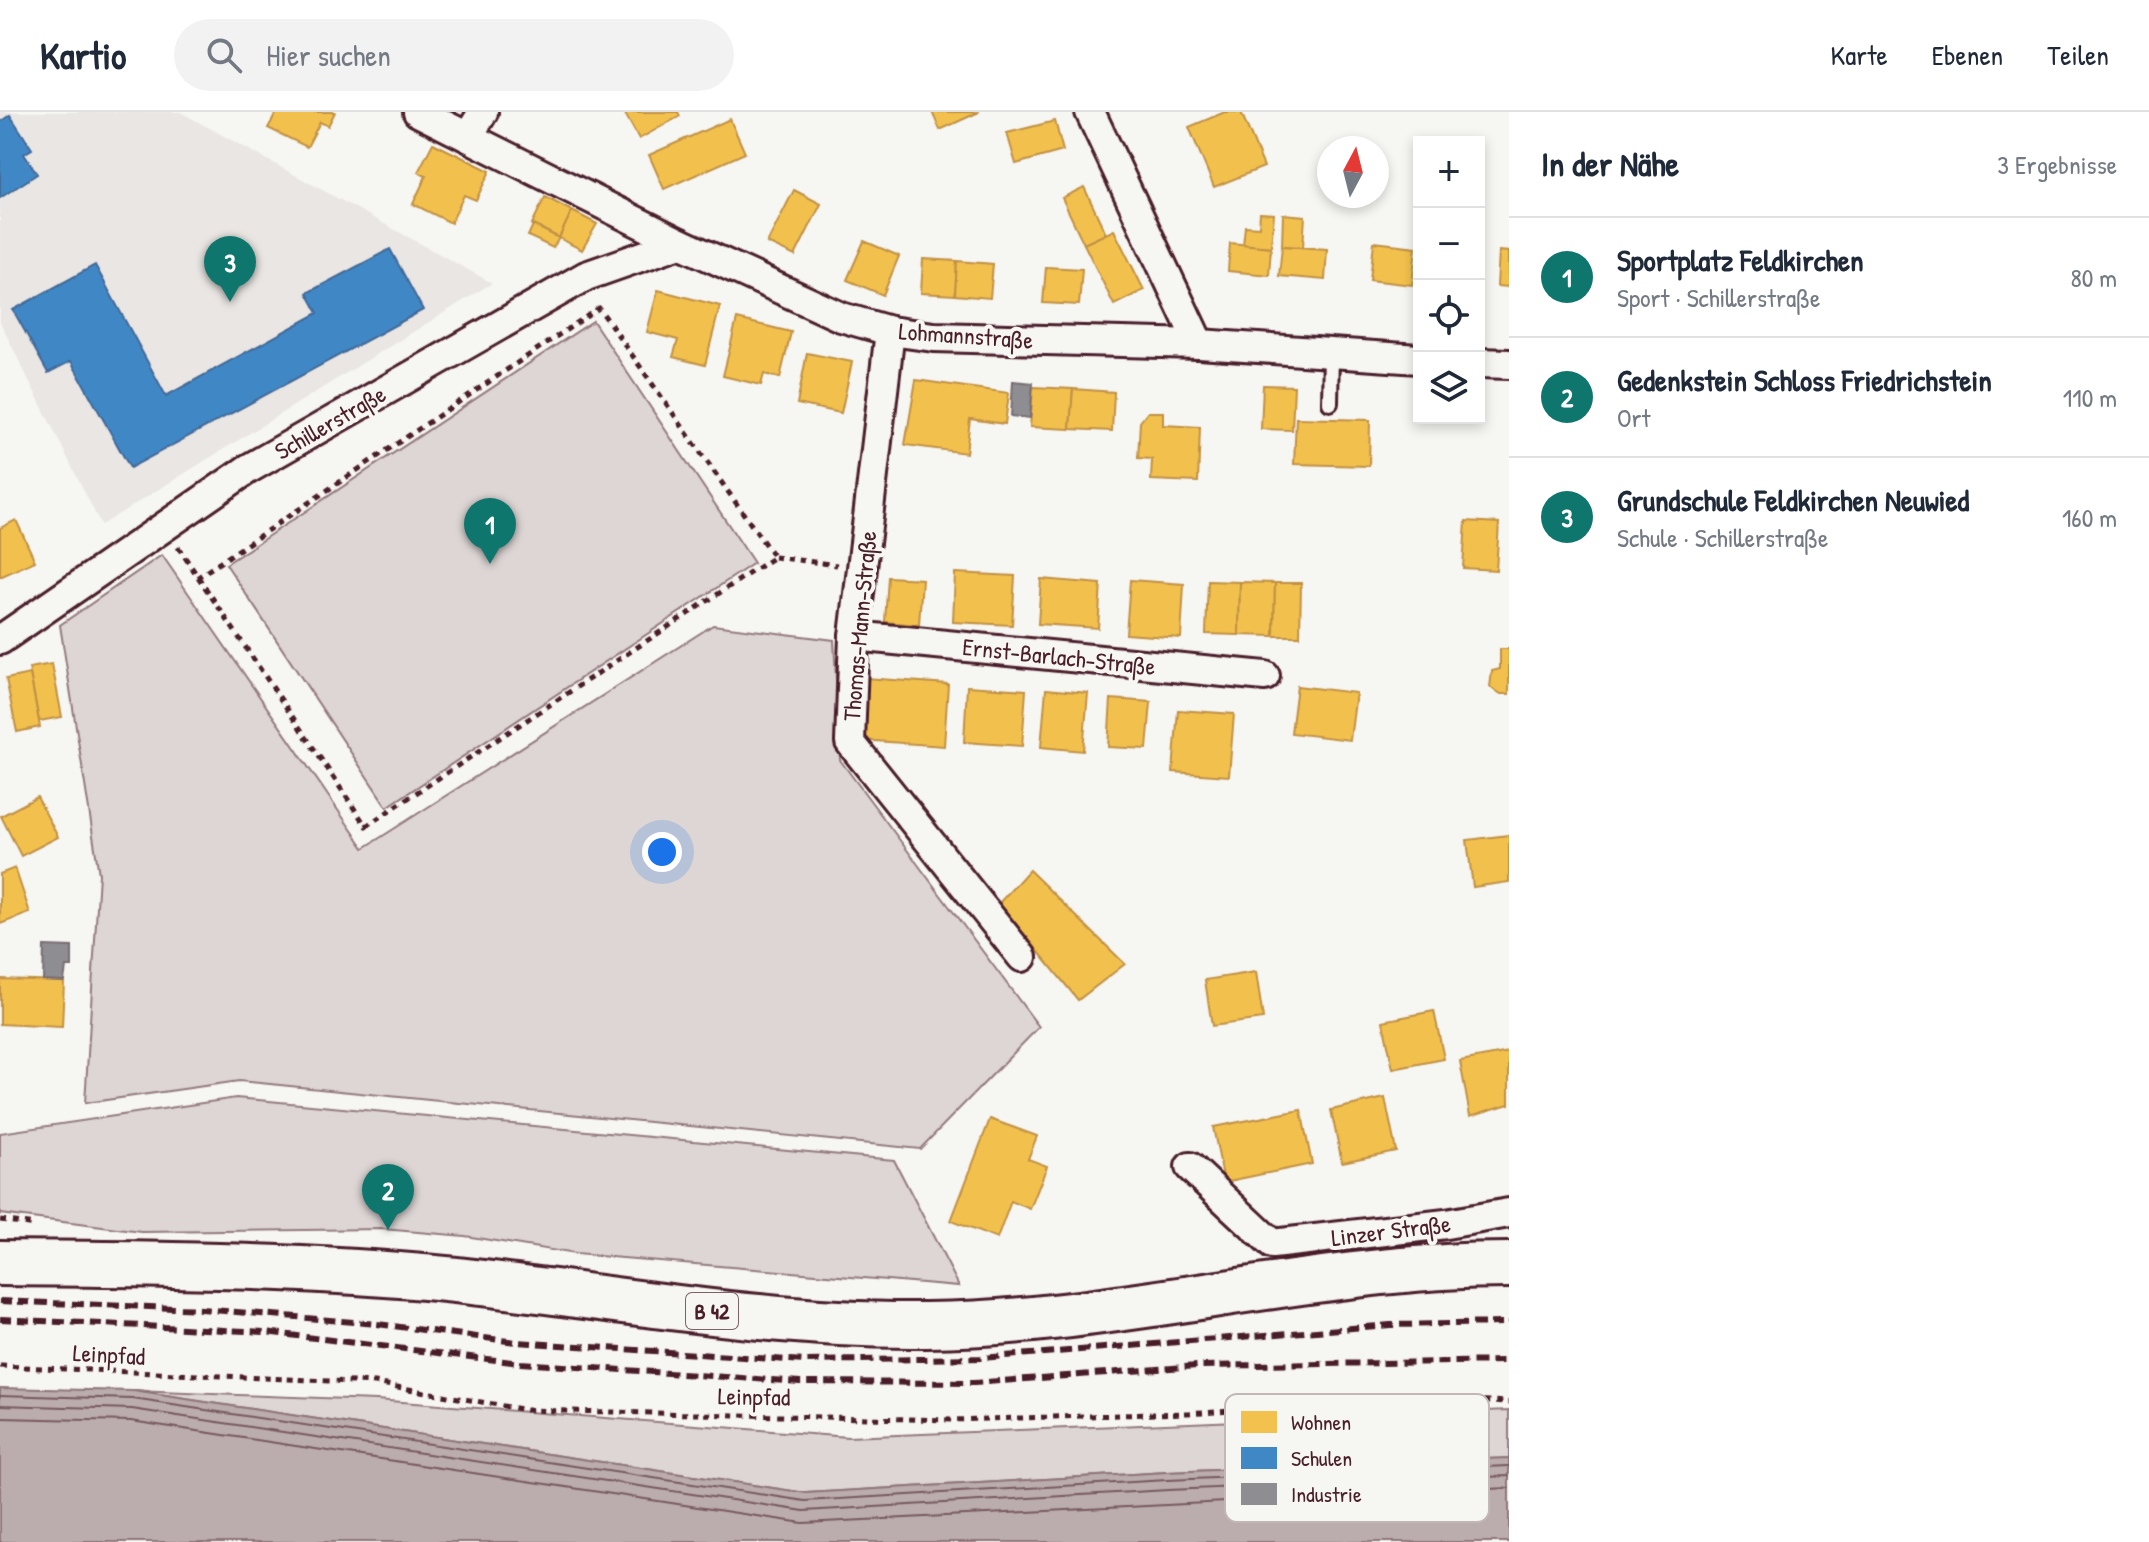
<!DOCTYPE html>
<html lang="de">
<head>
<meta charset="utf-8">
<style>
	:root { --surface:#fff; --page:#f2f2f3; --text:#1f2937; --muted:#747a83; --line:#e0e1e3; --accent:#0f766e }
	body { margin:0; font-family:"Patrick Hand",sans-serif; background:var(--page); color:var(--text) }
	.controls { position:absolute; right:24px; top:24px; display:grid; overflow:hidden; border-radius:0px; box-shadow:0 4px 12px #0003 }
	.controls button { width:72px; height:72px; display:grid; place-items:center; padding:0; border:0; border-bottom:2px solid var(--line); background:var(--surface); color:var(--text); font:40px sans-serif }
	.compass { position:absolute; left:1317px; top:24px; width:72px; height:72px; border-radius:50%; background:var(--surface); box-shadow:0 4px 12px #0003; rotate:7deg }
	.you { position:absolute; left:662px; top:740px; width:28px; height:28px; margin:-20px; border:6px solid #fff; border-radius:50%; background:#1a73e8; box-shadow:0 0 0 12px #1a73e833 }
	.badge { display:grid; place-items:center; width:52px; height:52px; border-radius:50%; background:var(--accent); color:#fff; font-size:26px; font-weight:700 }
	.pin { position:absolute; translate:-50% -66px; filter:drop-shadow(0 2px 4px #0008) }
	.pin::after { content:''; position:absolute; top:42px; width:28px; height:24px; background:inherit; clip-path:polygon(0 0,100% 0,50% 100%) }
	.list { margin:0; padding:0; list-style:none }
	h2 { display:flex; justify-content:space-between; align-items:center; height:104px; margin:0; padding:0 32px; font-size:34px }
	h2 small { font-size:26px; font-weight:400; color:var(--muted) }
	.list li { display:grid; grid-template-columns:52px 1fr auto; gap:24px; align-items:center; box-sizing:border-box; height:120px; padding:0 32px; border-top:2px solid var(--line) }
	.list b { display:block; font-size:30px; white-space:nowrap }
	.list p { margin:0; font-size:26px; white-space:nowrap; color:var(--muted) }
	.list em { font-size:26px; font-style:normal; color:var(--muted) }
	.icon { flex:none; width:44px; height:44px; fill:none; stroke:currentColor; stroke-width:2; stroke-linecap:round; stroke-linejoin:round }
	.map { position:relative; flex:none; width:1509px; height:1430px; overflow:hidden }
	header { display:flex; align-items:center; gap:48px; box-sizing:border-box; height:112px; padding:0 40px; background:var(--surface); border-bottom:2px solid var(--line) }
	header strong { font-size:38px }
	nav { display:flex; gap:44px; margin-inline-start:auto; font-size:28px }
	.search { width:560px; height:72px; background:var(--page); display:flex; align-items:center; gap:20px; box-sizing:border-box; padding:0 28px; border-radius:44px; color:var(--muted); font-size:30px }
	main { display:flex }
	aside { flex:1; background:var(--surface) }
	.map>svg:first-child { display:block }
</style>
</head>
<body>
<header>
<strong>Kartio</strong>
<div class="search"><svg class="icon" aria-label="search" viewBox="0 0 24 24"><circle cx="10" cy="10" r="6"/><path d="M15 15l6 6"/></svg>Hier suchen</div>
<nav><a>Karte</a><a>Ebenen</a><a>Teilen</a></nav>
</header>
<main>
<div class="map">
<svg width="1509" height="1430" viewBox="0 0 1509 1430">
	<rect width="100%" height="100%" fill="#f6f6f2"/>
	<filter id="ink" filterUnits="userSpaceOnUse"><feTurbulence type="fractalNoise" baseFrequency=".0125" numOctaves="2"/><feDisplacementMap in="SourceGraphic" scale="16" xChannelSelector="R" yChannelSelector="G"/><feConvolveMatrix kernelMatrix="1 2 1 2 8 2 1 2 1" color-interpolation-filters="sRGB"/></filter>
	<g filter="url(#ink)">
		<path fill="#e9e6e3" d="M0,0H180L492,171L101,413L0,210Z"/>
		<g fill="#ddd6d5" stroke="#947a80" stroke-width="2">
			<path d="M593,209L754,451L387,695L226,452Z"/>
			<path d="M162,443L364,736L713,513L834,528L840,648L1039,915L920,1037L239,969L85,991L99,762L60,513Z"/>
			<path d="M236,986L894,1048L959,1174L575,1142L465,1124L382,1117L142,1120L0,1102V1021Z"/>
			<path d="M133,1279L376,1288L848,1325L1509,1298V1346L1167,1360L806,1381Z"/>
		</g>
		<path fill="#bbadae" stroke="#8e747a" stroke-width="2" d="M0,1276L133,1279L806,1381L1167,1360L1509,1346V1430H0Z"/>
		<g fill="#f2c14e" stroke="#c09044" stroke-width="2">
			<path d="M277,0H335L328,14L320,10L307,35L268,16Z"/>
			<path d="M624,0H678L680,4L639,27Z"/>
			<path d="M932,0H979L940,18Z"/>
			<path d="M1225,0H1241L1264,55L1214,75L1189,15Z"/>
			<path d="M730,7L745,41L664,77L649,43Z"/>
			<path d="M1055,9L1063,39L1016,52L1007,21Z"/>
			<path d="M433,31L490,59L476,88L464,83L451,111L413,92L426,64L418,60Z"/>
			<path d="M1084,75L1106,122L1084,132L1062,86Z"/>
			<path d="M794,78L821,92L795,144L767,131Z"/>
			<path d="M545,85L572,99L559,126L532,112Z"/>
			<path d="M572,99L597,112L582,138L559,126Z"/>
			<path d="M1260,101L1274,102L1271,135L1243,133L1245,114L1259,115Z"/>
			<path d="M1283,102L1305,104L1303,135L1282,134Z"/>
			<path d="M533,113L559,126L553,136L528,124Z"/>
			<path d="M1114,118L1144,178L1114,193L1084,132Z"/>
			<path d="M864,129L899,144L883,183L847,168Z"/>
			<path d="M1374,130L1416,135L1412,173L1370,168Z"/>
			<path d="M1230,131L1271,135L1269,163L1228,159Z"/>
			<path d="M1282,134L1327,137L1325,168L1279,164Z"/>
			<path d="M1499,139L1509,140V175L1497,174Z"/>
			<path d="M923,147L957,149L955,183L921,181Z"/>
			<path d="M957,149L993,152L990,186L955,183Z"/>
			<path d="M1046,155L1082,157L1079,193L1043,191Z"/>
			<path d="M658,178L720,194L705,253L673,245L678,228L647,220Z"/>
			<path d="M737,207L791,220L780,266L764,262L761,273L723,264Z"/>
			<path d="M807,241L852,250L841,301L797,292Z"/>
			<path d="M916,268L1009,281L1005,312L970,307L966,341L905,333Z"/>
			<path d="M1263,273L1294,274L1292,318L1261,317Z"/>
			<path d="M1033,275L1073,277L1070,317L1030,315Z"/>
			<path d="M1073,277L1114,280L1112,319L1070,317Z"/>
			<path d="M1148,300H1163V313L1200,315L1198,370L1151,368L1152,347L1138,346L1140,310Z"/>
			<path d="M1296,306L1370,308L1369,354L1294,352Z"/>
			<path d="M16,408L35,449L0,465V416Z"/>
			<path d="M1466,409L1499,411L1496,458L1463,456Z"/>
			<path d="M955,461L1015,464L1012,513L953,510Z"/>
			<path d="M888,465L922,467L919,513L885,510Z"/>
			<path d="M1041,467L1101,472L1098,516L1038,512Z"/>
			<path d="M1130,468L1184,472L1181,526L1126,522Z"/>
			<path d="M1208,469L1240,470L1239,523L1206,522Z"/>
			<path d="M1240,470L1275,471L1274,524L1239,523Z"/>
			<path d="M1275,471H1301L1300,524H1274Z"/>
			<path d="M1500,537H1509V582H1501L1490,575L1492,559L1500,557Z"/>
			<path d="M52,552L62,605L39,609L29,556Z"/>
			<path d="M30,562L40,615L17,620L6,567Z"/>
			<path d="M865,566L948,572L944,634L861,628Z"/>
			<path d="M967,574L1026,578L1022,634L964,630Z"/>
			<path d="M1297,574L1356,581L1350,628L1291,621Z"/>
			<path d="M1046,577L1088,581L1083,639L1041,635Z"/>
			<path d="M1111,587L1151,590L1147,637L1108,635Z"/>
			<path d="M1178,598L1234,602L1229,664L1173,660Z"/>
			<path d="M37,685L58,725L21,744L1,704Z"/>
			<path d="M1509,723V770L1473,775L1467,728Z"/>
			<path d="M15,756L30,801L0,812V762Z"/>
			<path d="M1029,758L1125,852L1078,888L999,791Z"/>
			<path d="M1256,860L1263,907L1212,914L1205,868Z"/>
			<path d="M0,867L64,869L62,915L0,912Z"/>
			<path d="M1434,899L1444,947L1393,957L1383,909Z"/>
			<path d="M1509,940V992L1470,1004L1460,949Z"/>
			<path d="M1385,986L1396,1039L1342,1050L1331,998Z"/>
			<path d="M1301,998L1312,1052L1224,1070L1213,1015Z"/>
			<path d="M990,1007L1037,1024L1028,1047L1047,1054L1030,1097L1011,1089L997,1127L951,1109Z"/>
		</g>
		<g fill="#3f88c5" stroke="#426897" stroke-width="2">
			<path d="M10,3L32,37L24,42L37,62L0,86V10Z"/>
			<path d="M390,137L423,198L130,356L71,249L48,261L13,198L95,153L166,284L318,201L307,181Z"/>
		</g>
		<g fill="#8d8d92" stroke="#796c73" stroke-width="2">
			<path d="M1013,269L1033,271L1030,306L1011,304Z"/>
			<path d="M44,834L72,835V855H66L64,869L43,868Z"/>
		</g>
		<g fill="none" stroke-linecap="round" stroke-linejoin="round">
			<g stroke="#77585f" stroke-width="2">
				<path d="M0,1283L133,1287L805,1389L1167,1368L1509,1354"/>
				<path d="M0,1293L132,1297L804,1399L1168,1378L1509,1364"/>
				<path d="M0,1306L131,1309L803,1411L1509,1376"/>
			</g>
			<g stroke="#4a1f2b" stroke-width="20">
				<path id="service" d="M1330,291L1331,241"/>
			</g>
			<g stroke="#4a1f2b" stroke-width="34">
				<g id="minor">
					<path d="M418,0L680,131L841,205L890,219L934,225L1199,232L1419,247"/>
					<path d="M1090,0L1199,232"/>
					<path d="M468,25L483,0"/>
					<path d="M890,219L854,524L850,630L1022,845"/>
					<path d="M1479,251L1509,252"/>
					<path d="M854,524L1265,564"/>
					<path d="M0,528L248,357L586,164L680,131"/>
					<path d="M1190,1055L1272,1132L1446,1112L1509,1101"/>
				</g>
			</g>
			<g stroke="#4a1f2b" stroke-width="50">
				<path id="primary" d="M0,1151C152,1152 305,1153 456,1168C612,1185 769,1215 926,1213C1122,1211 1313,1153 1509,1153"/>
			</g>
			<g stroke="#4a1f2b" stroke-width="5" stroke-dasharray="6 6" stroke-linecap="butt">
				<path d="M178,435L366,714L774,445L599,196L198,465"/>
				<path d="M774,445L837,453"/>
				<path d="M0,1108L35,1113"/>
				<path d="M0,1254L375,1271L526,1298L952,1308L1188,1301L1411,1285L1509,1290"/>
			</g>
			<use href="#service" stroke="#f6f6f2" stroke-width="14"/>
			<use href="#minor" stroke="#f6f6f2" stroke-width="28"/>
			<use href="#primary" stroke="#f6f6f2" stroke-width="44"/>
			<g stroke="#4a1f2b" stroke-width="6" stroke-dasharray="12 6" stroke-linecap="butt">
				<path d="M0,1189L202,1197L377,1212L516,1230L804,1249L981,1246L1390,1213L1509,1211"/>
				<path d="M0,1207L265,1220L520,1251L800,1270L974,1271L1198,1254L1509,1249"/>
			</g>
		</g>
	</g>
	<g text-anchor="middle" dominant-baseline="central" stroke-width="8" stroke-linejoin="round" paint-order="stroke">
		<rect fill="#f6f6f2" stroke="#7e6067" stroke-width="2" x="686" y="1181" width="52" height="36" rx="6"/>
		<g font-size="22" font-weight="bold" fill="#4a1f2b">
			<text x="712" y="1199">B 42</text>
		</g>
		<g font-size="24" fill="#4a1f2b" stroke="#f6f6f2">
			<text transform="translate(966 223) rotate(4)">Lohmannstraße</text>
			<text transform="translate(330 310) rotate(-30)">Schillerstraße</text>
			<text transform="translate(859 514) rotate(-85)">Thomas-Mann-Straße</text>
			<text transform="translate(1059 544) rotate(6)">Ernst-Barlach-Straße</text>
			<text transform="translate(1391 1118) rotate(-7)">Linzer Straße</text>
			<text transform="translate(109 1242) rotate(3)">Leinpfad</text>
			<text transform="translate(754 1284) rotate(1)">Leinpfad</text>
		</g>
	</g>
	<rect x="1225" y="1282" width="264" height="128" rx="12" fill="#f6f6f2" stroke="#c2b6b6" stroke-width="2"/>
	<rect x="1241" y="1299" width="36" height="22" fill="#f2c14e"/>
	<rect x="1241" y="1335" width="36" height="22" fill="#3f88c5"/>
	<rect x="1241" y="1371" width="36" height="22" fill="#8d8d92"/>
	<g font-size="22" fill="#4a1f2b">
		<text x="1291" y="1318">Wohnen</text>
		<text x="1291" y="1354">Schulen</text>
		<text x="1291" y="1390">Industrie</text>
	</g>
</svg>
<div class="controls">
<button>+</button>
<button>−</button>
<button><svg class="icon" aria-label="locate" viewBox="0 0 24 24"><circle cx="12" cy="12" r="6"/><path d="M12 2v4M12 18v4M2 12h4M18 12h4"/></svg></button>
<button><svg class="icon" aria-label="layers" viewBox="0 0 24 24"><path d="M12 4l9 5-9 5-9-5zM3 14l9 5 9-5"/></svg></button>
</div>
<svg class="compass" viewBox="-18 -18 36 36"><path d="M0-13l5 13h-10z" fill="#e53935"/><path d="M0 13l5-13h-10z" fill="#747a83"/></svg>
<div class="you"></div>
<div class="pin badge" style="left:490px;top:452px">1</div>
<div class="pin badge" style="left:388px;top:1118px">2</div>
<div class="pin badge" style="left:230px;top:190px">3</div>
</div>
<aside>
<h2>In der Nähe<small>3 Ergebnisse</small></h2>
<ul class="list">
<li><span class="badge">1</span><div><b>Sportplatz Feldkirchen</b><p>Sport · Schillerstraße</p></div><em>80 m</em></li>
<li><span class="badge">2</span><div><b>Gedenkstein Schloss Friedrichstein</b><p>Ort</p></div><em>110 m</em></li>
<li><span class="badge">3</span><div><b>Grundschule Feldkirchen Neuwied</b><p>Schule · Schillerstraße</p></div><em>160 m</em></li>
</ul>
</aside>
</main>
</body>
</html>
